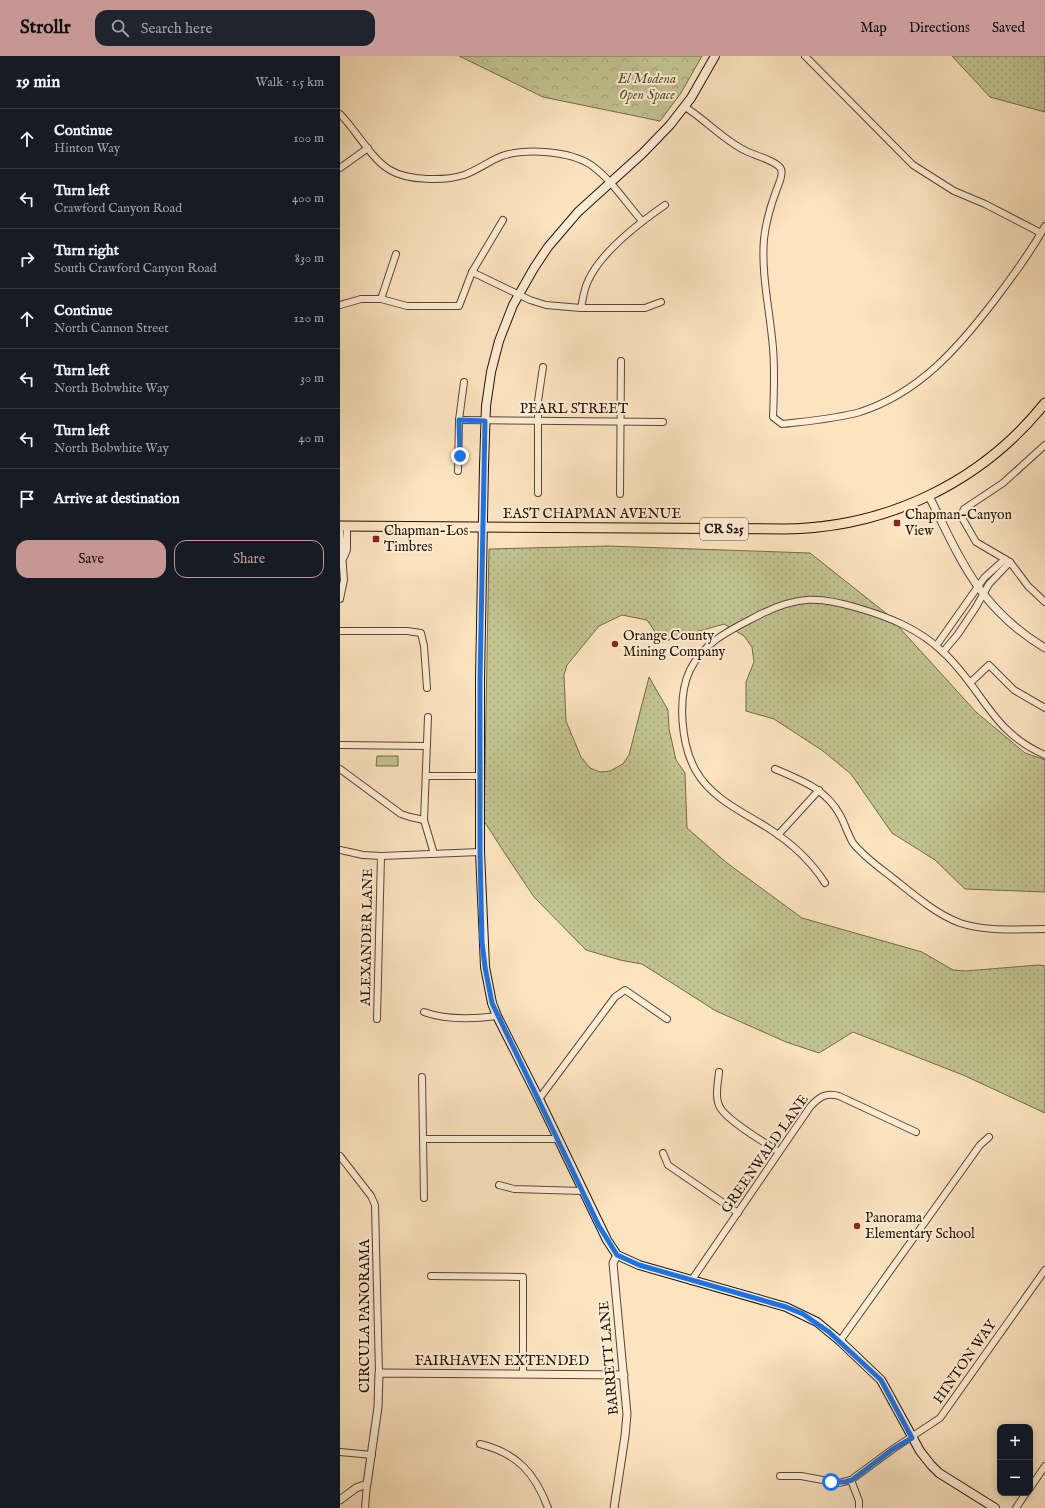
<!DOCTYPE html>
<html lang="en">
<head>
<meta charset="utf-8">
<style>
	:root { --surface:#171b24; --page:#20242c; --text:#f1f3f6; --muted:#9ea1a6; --line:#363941; --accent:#c59692 }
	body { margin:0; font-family:"IM FELL English",serif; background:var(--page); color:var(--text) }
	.controls { position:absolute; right:12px; bottom:12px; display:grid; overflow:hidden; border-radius:8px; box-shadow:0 2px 10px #0003 }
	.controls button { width:36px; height:36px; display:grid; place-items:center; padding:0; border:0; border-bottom:1px solid var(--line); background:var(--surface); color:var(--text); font:20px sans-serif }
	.stop { position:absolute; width:12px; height:12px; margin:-9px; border:3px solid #1a73e8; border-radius:50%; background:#fff }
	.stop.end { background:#1a73e8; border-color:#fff; box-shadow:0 1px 4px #0008 }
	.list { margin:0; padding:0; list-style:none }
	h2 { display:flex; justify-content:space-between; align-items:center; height:52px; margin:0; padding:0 16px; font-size:17px }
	h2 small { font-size:13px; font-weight:400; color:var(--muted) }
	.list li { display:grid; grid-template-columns:26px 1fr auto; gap:12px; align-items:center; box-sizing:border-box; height:60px; padding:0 16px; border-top:1px solid var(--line) }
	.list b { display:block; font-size:15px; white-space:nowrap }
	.list p { margin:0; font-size:13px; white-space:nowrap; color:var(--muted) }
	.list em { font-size:13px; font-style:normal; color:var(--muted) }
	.actions { display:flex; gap:8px; padding:12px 16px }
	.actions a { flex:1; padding:9px 0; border:1px solid var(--accent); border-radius:12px; text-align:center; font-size:14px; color:var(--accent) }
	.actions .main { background:var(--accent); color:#111 }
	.icon { flex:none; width:22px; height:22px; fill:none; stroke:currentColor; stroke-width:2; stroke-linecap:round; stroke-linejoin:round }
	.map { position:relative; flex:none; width:705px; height:1452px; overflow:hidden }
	header { display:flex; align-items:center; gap:24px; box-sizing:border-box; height:56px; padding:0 20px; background:var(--accent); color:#111 }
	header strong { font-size:19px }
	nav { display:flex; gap:22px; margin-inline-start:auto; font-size:14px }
	.search { width:280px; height:36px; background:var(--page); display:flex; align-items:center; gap:10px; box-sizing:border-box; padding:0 14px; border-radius:12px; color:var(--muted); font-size:15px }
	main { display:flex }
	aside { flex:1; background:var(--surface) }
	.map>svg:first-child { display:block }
</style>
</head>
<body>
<header>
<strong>Strollr</strong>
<div class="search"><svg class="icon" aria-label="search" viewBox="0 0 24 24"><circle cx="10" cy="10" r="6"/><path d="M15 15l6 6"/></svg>Search here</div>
<nav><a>Map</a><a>Directions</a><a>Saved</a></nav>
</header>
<main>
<aside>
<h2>19 min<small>Walk · 1.5 km</small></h2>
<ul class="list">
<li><svg class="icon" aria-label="ahead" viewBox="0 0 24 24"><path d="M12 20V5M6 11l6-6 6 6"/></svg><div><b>Continue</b><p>Hinton Way</p></div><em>100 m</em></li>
<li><svg class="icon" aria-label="left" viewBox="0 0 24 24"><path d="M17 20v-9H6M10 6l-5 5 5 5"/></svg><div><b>Turn left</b><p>Crawford Canyon Road</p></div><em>400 m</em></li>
<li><svg class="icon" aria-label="right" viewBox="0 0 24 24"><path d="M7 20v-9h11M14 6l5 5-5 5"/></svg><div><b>Turn right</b><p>South Crawford Canyon Road</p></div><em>830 m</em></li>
<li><svg class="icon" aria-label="ahead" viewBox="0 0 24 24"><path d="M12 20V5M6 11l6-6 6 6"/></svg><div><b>Continue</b><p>North Cannon Street</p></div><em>120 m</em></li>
<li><svg class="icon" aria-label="left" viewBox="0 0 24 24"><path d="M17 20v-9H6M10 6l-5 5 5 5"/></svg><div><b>Turn left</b><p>North Bobwhite Way</p></div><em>30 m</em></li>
<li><svg class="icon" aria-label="left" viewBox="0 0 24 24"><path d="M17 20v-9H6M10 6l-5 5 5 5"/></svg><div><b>Turn left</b><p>North Bobwhite Way</p></div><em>40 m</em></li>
<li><svg class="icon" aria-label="arrive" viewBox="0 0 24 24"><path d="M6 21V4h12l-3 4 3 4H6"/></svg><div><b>Arrive at destination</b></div></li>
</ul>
<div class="actions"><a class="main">Save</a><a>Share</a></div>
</aside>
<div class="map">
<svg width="705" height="1452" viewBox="0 0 705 1452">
	<defs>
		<pattern id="grass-dots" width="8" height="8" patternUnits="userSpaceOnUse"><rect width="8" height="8" fill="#c1c491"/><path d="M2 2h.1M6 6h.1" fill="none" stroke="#a6a77b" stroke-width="1.8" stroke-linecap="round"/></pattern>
		<pattern id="park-crowns" width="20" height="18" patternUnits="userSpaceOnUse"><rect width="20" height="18" fill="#c1c491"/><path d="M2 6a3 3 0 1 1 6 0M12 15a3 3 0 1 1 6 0" fill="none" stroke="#a6a77b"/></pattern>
	</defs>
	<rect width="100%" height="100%" fill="#fce4c0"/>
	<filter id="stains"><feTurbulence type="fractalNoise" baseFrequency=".005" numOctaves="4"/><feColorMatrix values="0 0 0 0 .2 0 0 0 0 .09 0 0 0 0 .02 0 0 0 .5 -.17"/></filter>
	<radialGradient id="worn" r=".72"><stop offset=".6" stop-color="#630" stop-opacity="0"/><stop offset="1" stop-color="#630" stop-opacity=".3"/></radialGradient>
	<g fill="url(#grass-dots)" stroke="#726b49">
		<path d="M612,0H705V56L650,41Z"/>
		<path d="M268,490L470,497L547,558L636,656L685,697L705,704V836L625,833L595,804L552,777L511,718L483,695L434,663L406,655V626L414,606L412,591L404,580L384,568L322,586L307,564L282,559L259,570L227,609L224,619L226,665L241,701L250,712L260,716L270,715L283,708L289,699L309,621L328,654L329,673L336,704L345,717L347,772L387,807L462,862L582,896L613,914L625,915L699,909L705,910V1057L623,1019L513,976L479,997L446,986L376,955L302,908L280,904L246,894L194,841L164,796L144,765L149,493Z"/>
	</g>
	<path fill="url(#park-crowns)" stroke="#726b49" d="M119,0H362L341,37L320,65L203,41Z"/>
	<path fill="#c1c491" stroke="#726b49" d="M37,700H58V710H36Z"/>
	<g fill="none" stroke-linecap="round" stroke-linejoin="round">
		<g stroke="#5a4631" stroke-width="8">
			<g id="minor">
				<path d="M465,0L573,109L614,135L645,148L701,177"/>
				<path d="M345,51C366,64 383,84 406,95C414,99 437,105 441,113C443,118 440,125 438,130C431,148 426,164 424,183C421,219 430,255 433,292C435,315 434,338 433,361L442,368C468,365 495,363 520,356C579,337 618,292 654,245C672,221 691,196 705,170"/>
				<path d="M0,58C16,74 32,104 50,114C68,125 105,125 124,119C138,114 149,105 162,100C186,92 230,95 251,109C271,123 286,147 302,165"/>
				<path d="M0,112L28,92"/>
				<path d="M132,216L190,244L206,249L241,252H305L321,246"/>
				<path d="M41,243L56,198"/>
				<path d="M0,249L21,243H41L67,250H119L132,216L163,164"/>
				<path d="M241,252C243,242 244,233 248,225C261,196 299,167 325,149"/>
				<path d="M119,364L323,366"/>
				<path d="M705,389L663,427L624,453L621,460L636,486L670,506L688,530L705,546"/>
				<path d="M118,415L119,364L124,326"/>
				<path d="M198,437V345L203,311"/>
				<path d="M280,438L281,305"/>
				<path d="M4,501L7,494V470"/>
				<path d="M0,543L4,524L0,470"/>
				<path d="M0,575H67L81,577L84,590L87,632"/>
				<path d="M596,590L644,522L665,503"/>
				<path d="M603,596L618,578L636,551L649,528L670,506"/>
				<path d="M630,627L649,609L674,634L705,652"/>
				<path d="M88,661L84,764L94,798"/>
				<path d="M0,689L87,690"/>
				<path d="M0,713L61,758L70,761L84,764"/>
				<path d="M435,713C461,724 486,733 500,759C505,768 508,779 513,787C524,801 540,812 554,823C574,839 596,858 620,867C647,876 677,873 705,873"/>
				<path d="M86,720H140"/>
				<path d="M438,779L479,734"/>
				<path d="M0,794L23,799L41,800L140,796"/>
				<path d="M485,827C471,805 450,786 428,772C403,756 372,743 356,715C341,689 337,641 350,614C365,584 393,573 421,558C458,540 479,540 518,552C549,561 579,573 603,596C643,633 651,676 705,699"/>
				<path d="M84,956C106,964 134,963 157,960"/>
				<path d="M37,963L41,800"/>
				<path d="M379,1016C378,1027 374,1043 381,1053C391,1067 424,1086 439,1096"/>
				<path d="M82,1021L84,1142"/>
				<path d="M199,1043L275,941L285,934L327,963"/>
				<path d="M83,1083H218"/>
				<path d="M323,1097L328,1109L398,1157"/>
				<path d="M0,1100L31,1140L35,1149L39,1317"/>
				<path d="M159,1129L174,1133L242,1135"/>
				<path d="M91,1220L183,1221V1318"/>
				<path d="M351,1225L470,1051C479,1041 486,1036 499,1040L576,1076"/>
				<path d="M500,1285L640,1089L649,1081"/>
				<path d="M140,1388C177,1397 195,1417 208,1452"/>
				<path d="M0,1396L32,1399"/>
				<path d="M440,1420H461L499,1427L511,1424L553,1393L600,1362L705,1214"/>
				<path d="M511,1424L519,1445V1452"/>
				<path d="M690,1432L705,1410"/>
				<path d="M25,1452L27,1428"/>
				<path d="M676,1452L686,1437"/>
			</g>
		</g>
		<g stroke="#5a4631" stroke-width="9">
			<g id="tertiary">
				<path d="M589,440C621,505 640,553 705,592"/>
				<path d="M0,1444L16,1432L27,1428L38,1351L39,1317L284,1319"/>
				<path d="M274,1452L285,1380L287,1358L273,1207L277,1199"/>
			</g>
		</g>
		<g stroke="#241201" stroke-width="10">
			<path id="secondary" d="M375,0L351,42L330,69L303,97L238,156L208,191L194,212L173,249L159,285L151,316L146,350L144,410L140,623V796L145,911L152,947L157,960L199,1043L267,1184L277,1199L299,1209L446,1251L477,1266L500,1285L541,1324L580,1395L591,1409L599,1417L655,1452"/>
		</g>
		<g stroke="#241201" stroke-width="11">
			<path id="primary" d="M0,470L444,473C546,472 641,427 705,347"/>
		</g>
		<use href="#minor" stroke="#fdedd6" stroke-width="6"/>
		<use href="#tertiary" stroke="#fdedd6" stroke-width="7"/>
		<use href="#secondary" stroke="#fdedd6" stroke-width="8"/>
		<use href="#primary" stroke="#fce4c0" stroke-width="9"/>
	</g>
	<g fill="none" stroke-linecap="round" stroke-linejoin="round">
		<path stroke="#1a73e8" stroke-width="5" d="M120,400L119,364L145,365L140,623V796L142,886L145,911L152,947L259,1170L277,1199L299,1209L446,1251L463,1258L489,1276L541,1324L572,1382L553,1393L512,1424L505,1426H491"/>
	</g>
	<g fill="#8f2418" stroke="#fdedd6" stroke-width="1.5">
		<rect x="553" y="463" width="8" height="8" rx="2"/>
		<rect x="32" y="479" width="8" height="8" rx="2"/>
		<circle cx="275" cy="588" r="4"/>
		<circle cx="517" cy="1170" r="4"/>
	</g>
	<g text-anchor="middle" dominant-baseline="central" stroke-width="4" stroke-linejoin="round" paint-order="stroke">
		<rect fill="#fdedd6" stroke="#655441" stroke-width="1" x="360" y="462" width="48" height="22" rx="3"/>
		<g font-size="13" font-weight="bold" fill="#241201">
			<text x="384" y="473">CR S25</text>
		</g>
		<g font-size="14" font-style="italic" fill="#5b5033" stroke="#fdedd6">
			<text x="307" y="23">El Modena<tspan x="307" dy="16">Open Space</tspan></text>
		</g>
		<g font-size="14" fill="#241201" stroke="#fdedd6">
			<text x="234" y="353">PEARL STREET</text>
			<text x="252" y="458">EAST CHAPMAN AVENUE</text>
			<text transform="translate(27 881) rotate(-89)">ALEXANDER LANE</text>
			<text transform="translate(425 1098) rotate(-55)">GREENWALD LANE</text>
			<text transform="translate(25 1260) rotate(-90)">CIRCULA PANORAMA</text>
			<text transform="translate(269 1302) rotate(-95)">BARRETT LANE</text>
			<text x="162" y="1305">FAIRHAVEN EXTENDED</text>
			<text transform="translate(625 1306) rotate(-55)">HINTON WAY</text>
		</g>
		<g font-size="14" fill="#241201" stroke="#fdedd6" text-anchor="start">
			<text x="565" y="459">Chapman-Canyon<tspan x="565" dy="16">View</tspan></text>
			<text x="44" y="475">Chapman-Los<tspan x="44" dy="16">Timbres</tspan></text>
			<text x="283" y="580">Orange County<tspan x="283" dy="16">Mining Company</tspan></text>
			<text x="525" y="1162">Panorama<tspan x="525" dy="16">Elementary School</tspan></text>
		</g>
	</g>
	<rect width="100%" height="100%" filter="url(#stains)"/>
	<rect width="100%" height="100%" fill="url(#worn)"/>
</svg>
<div class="controls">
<button>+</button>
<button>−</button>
</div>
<div class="stop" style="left:491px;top:1426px"></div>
<div class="stop end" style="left:120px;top:400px"></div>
</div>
</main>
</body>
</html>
